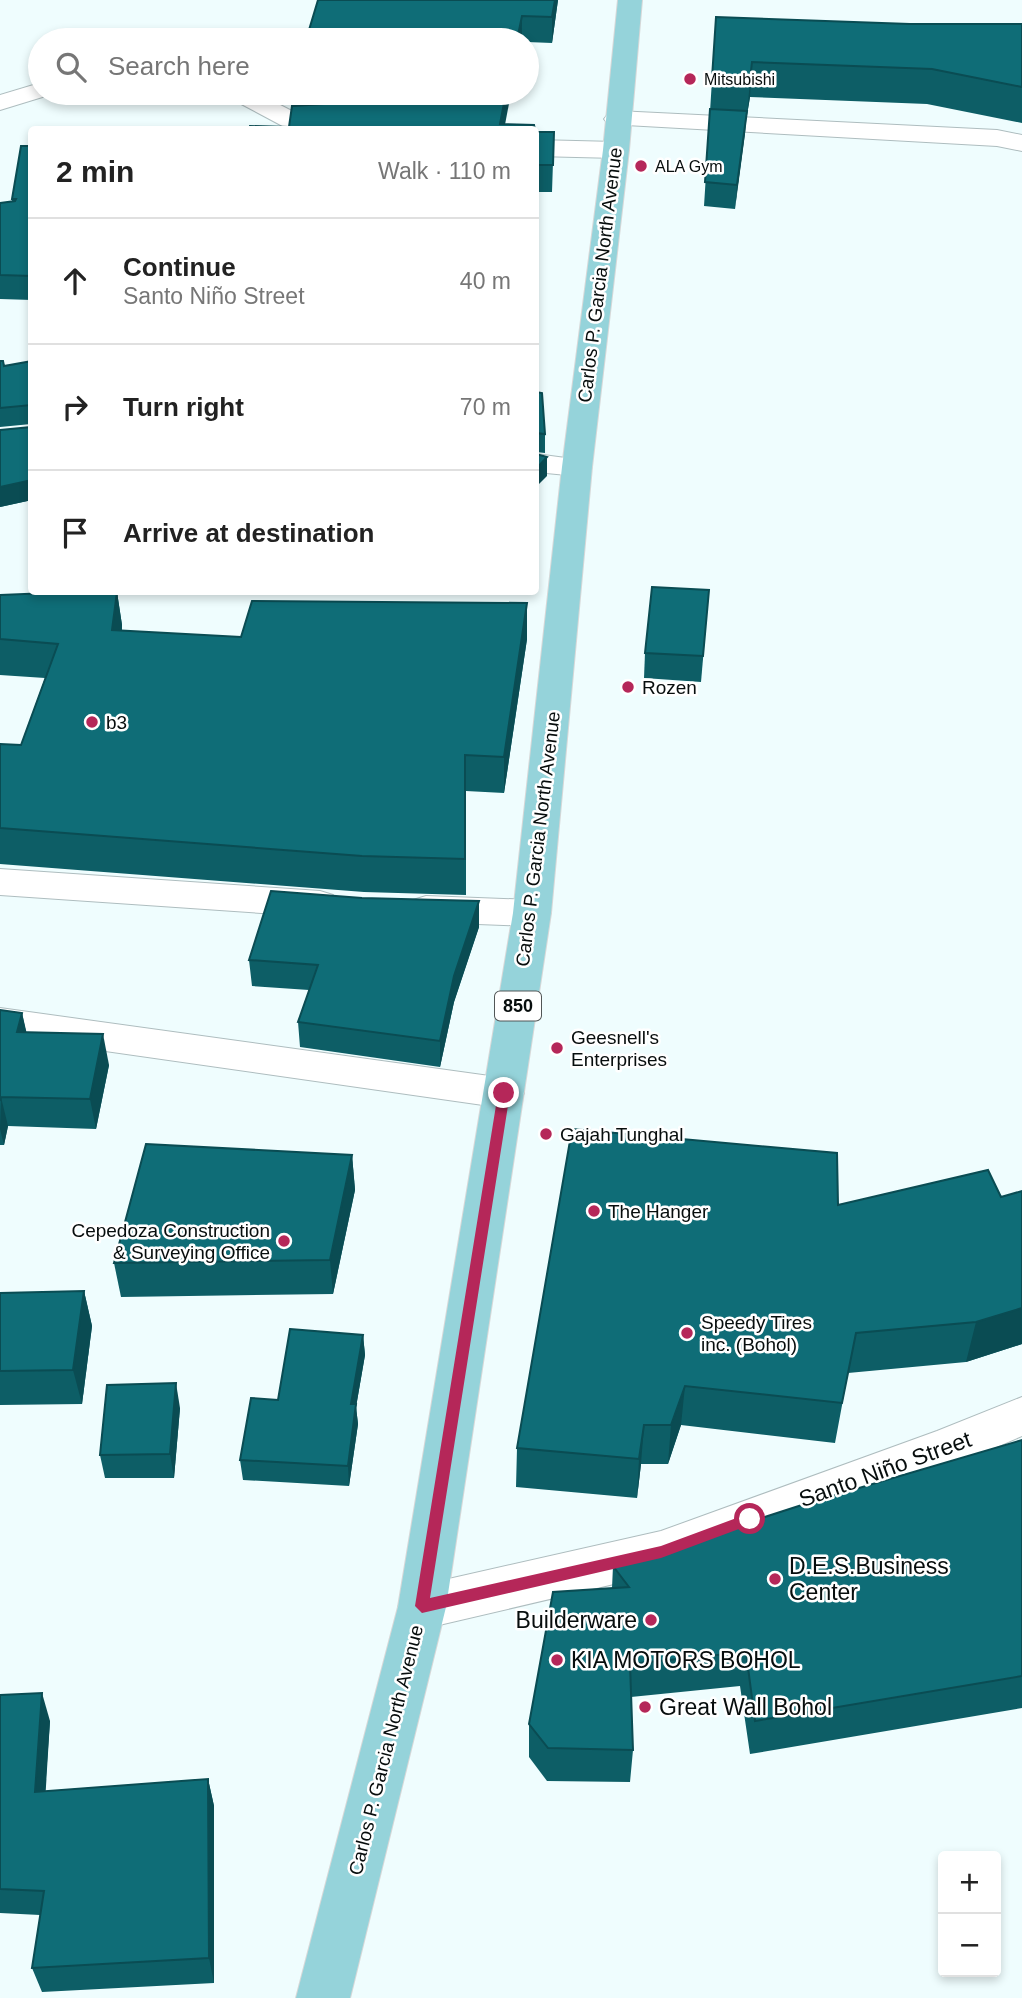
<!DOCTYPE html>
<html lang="en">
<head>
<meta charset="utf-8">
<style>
	:root { --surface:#fff; --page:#f2f2f2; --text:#222; --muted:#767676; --line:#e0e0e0 }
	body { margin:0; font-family:Arial,sans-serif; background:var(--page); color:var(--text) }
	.controls { position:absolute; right:21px; bottom:21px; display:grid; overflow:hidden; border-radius:7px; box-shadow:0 4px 10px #0003 }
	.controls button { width:63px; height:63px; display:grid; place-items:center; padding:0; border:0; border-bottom:2px solid var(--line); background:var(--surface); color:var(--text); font:35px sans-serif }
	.stop { position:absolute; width:21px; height:21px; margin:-16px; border:5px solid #b52759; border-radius:50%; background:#fff }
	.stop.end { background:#b52759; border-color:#fff; box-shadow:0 2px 7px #0008 }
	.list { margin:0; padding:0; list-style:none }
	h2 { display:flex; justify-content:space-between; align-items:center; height:91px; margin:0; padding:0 28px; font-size:30px }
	h2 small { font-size:23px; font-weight:400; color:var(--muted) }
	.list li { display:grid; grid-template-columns:46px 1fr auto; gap:21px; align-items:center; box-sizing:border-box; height:126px; padding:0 28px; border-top:2px solid var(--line) }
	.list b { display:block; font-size:26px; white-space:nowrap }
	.list p { margin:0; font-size:23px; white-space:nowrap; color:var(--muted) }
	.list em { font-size:23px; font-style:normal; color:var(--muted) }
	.icon { flex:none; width:38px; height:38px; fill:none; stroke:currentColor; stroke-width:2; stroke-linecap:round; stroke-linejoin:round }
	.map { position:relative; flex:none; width:1022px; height:1998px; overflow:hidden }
	.search { position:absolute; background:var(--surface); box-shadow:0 4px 10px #0003; left:28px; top:28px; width:511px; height:77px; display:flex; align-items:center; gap:18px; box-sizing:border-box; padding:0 24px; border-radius:38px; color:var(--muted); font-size:26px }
	.panel { position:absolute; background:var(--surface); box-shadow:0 4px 10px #0003; left:28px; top:126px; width:511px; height:469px; border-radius:7px }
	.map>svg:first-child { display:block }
</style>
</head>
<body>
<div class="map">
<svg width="1022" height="1998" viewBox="0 0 1022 1998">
	<rect width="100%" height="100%" fill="#effdfe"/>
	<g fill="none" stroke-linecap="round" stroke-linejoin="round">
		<g stroke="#aebdbf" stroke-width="2">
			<g id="street">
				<path d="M40,83V93H50L49,95L0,110V95Z"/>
				<path d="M227,93H257L319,125L322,130H290L230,98Z"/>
				<path d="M617,111L997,130L1022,135V151L997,146L608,124L604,119L608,114Z"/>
				<path d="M536,140L616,142L625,145L629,150L625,155L616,158L536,156Z"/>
				<path d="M536,454L588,461L592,467L588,473L577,476L536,472Z"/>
				<path d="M0,869L320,891L333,895L339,904L333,913L320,917L0,895Z"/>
				<path d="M426,896L532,900L545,904L551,913L545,922L532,926L426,922L413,918L407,909L413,900Z"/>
				<path d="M0,1008L504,1078L518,1082L524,1093L518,1104L504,1108L0,1036Z"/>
			</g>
		</g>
		<g stroke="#aebdbf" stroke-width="2">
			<path id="secondary" d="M1022,1397V1436L969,1459L661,1573L422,1629L405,1622L398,1607L405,1592L422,1585L661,1531L937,1431Z"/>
		</g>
		<g stroke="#d7d8d8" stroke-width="2">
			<path id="primary" d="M618,0H642L629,150L592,467L551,913L446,1607L350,1998H296L398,1607L513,913L562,467L603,150Z"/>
		</g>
		<use href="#street" fill="#fff" fill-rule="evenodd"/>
		<use href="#secondary" fill="#fff" fill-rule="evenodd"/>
		<use href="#primary" fill="#95d3da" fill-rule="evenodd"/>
	</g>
	<g fill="#0d5e66">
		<path d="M558,0L552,43L527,42V40H306Z"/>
		<path d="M716,17L910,24H1022V123L927,104L750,97L747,115H746L735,209L704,206Z"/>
		<path d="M297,93H511L289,127L298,105Z"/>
		<path d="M536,130V132H554L552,192H536Z"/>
		<path d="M32,146V300L0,299V203L12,202V199Z"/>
		<path d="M0,361L4,366L32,361V500L0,507L31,427V424L0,427Z"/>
		<path d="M536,392L545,434V453L536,452Z"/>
		<path d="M709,590L701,682L644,678L645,653Z"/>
		<path d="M73,592H117L122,625V631L241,637L527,639L504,793L466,791V895L364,892L0,864V744L21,745L45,678L0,675V595Z"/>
		<path d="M362,898L479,901V927L454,1002L440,1067L300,1047L298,1022L309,990L252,986L249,960Z"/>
		<path d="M0,1010L22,1013L26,1032L109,1065L96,1129L8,1126L4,1145H0Z"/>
		<path d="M352,1155L355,1190L333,1294L121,1297L114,1263Z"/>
		<path d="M1022,1191V1344L966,1362L848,1373L835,1443L681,1425L668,1464H641L637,1498L516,1487L517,1448L838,1205L1001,1197Z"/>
		<path d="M84,1291L92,1326L82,1404L0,1405V1293Z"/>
		<path d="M363,1335L365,1355L356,1407L358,1424L349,1486L243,1480L240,1460L278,1400Z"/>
		<path d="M180,1408L174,1478H105L100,1455Z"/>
		<path d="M1022,1440V1708L750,1754L740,1686L631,1697L633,1750L630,1782L547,1781L529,1757V1724L612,1588L613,1566Z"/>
		<path d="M0,1695L50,1721L45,1791L208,1779L214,1806V1983L42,1992L32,1968L40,1915L0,1913Z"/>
	</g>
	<g fill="#0a4c53">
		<path d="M555,0H558L552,43V17Z"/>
		<path d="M522,16V40H517Z"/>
		<path d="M752,62L750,97L747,115L750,80Z"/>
		<path d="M506,93H511L504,130L500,124Z"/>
		<path d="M747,111L745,134L735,209L737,185Z"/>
		<path d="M547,457V476L536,487V469Z"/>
		<path d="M32,480V500L0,507V487Z"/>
		<path d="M117,592L122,625L118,666L112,630Z"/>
		<path d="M527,603V639L504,793V757Z"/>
		<path d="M479,901V927L454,1002L440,1067V1041L454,976Z"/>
		<path d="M22,1013L29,1043L17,1032Z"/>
		<path d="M103,1034L109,1065L96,1129L90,1099Z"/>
		<path d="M1,1097L8,1126L4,1145L0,1129Z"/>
		<path d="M352,1155L355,1190L333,1294L330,1260Z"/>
		<path d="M84,1291L92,1326L82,1404L73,1370Z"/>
		<path d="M1022,1308V1344L966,1362L976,1322Z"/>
		<path d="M363,1335L365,1355L356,1407L358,1424L349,1486L348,1466L351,1404Z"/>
		<path d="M176,1383L180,1408L174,1478L170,1454Z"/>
		<path d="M685,1386L681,1425L668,1464L671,1425Z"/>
		<path d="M644,1425L641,1464L637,1498L639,1459Z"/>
		<path d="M42,1693L50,1721L44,1818L35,1792Z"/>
		<path d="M208,1779L214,1806V1983L209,1958Z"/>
	</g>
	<g fill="#0f6d77" stroke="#0a4c53" stroke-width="2">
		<path d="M318,0H555L552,17L522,16L517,40H306Z"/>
		<path d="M716,17L910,24H1022V87L932,69L752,62L750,80L712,78Z"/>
		<path d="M312,93H506L500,124L534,125L535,130H249L250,126L289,127L292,106L323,104L319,96Z"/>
		<path d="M710,109L747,111L737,185L705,182Z"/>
		<path d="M536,130V132H554L553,165H536Z"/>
		<path d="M21,146H32V276L0,275V203L15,201L16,199H12Z"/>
		<path d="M0,361H3L4,366L32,361V480L0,487V430L31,427V405L0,408Z"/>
		<path d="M536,392L542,393L545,434L536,433Z"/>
		<path d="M536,454L547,457L536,469Z"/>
		<path d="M652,587L709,590L703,656L645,653Z"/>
		<path d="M73,592H117L112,630L241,637L252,601L527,603L504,757L465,755V859L362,856L0,828V744L21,745L58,644L0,639V595Z"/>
		<path d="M271,891L362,898L479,901L454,976L440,1041L298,1022L318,965L249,960Z"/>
		<path d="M0,1010L22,1013L17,1032L103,1034L90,1099L1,1097L0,1101Z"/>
		<path d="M572,1129L837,1153L838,1205L988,1170L1001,1197L1022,1191V1308L976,1322L856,1333L842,1403L685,1386L671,1425H644L639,1459L517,1448Z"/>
		<path d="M146,1144L352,1155L330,1260L114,1263Z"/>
		<path d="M84,1291L73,1370L0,1371V1293Z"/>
		<path d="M290,1329L363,1335L351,1404H356L348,1466L240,1460L251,1398L278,1400Z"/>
		<path d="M176,1383L170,1454L100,1455L107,1385Z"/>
		<path d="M1022,1440V1676L755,1721L746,1652L630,1664L633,1750L548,1748L529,1724L553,1592L629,1587L613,1566L808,1503Z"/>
		<path d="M42,1693L35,1792L208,1779L209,1958L32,1968L44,1891L0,1889V1695Z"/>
	</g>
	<path fill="#b52759" d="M504,1089L510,1093L430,1598L661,1546L750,1513L757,1519L755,1523L661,1558L422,1613L415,1606L498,1093Z"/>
	<g fill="#b52759" stroke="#fff" stroke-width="2.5">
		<circle cx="690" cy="79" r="7"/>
		<circle cx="641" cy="166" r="7"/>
		<circle cx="628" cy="687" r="7"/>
		<circle cx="92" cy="722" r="7"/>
		<circle cx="557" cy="1048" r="7"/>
		<circle cx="546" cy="1134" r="7"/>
		<circle cx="594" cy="1211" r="7"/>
		<circle cx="284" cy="1241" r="7"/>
		<circle cx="687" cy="1333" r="7"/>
		<circle cx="775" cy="1579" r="7"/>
		<circle cx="651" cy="1620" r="7"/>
		<circle cx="557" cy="1660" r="7"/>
		<circle cx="645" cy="1707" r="7"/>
	</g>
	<g text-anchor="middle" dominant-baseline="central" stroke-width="5" stroke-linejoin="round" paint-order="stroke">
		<g font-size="16" fill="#070d0d" stroke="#fff" text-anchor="start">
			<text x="704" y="79">Mitsubishi</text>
			<text x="655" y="166">ALA Gym</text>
		</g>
		<rect fill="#fff" stroke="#515656" stroke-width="2" x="495" y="991.5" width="46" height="29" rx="5"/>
		<g font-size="18" font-weight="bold" fill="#070d0d">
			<text x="518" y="1006">850</text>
		</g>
		<g font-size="19" fill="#070d0d" stroke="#fff">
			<text transform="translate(600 275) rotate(-83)">Carlos P. Garcia North Avenue</text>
			<text transform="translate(538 839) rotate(-83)">Carlos P. Garcia North Avenue</text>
			<text transform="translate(386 1750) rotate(-76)">Carlos P. Garcia North Avenue</text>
		</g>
		<g font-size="19" fill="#070d0d" stroke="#fff" text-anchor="start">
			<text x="642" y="687">Rozen</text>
			<text x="106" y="722">b3</text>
			<text x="571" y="1037">Geesnell's<tspan x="571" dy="22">Enterprises</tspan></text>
			<text x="560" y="1134">Gajah Tunghal</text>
			<text x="608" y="1211">The Hanger</text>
			<text x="270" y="1230" text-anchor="end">Cepedoza Construction<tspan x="270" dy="22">&amp; Surveying Office</tspan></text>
			<text x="701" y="1322">Speedy Tires<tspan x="701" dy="22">inc. (Bohol)</tspan></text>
		</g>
		<g font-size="23" fill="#070d0d" stroke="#fff">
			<text transform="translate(885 1469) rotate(-20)">Santo Niño Street</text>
		</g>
		<g font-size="23" fill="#070d0d" stroke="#fff" text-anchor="start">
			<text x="789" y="1566">D.E.S.Business<tspan x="789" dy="26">Center</tspan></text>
			<text x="637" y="1620" text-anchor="end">Builderware</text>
			<text x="571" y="1660">KIA MOTORS BOHOL</text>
			<text x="659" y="1707">Great Wall Bohol</text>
		</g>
	</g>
</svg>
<div class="controls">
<button>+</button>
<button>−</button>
</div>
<div class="stop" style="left:750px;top:1519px"></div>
<div class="stop end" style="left:504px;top:1093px"></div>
<div class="search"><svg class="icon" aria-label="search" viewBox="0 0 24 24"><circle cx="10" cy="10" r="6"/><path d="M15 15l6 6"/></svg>Search here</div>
<section class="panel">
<h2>2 min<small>Walk · 110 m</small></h2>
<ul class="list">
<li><svg class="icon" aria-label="ahead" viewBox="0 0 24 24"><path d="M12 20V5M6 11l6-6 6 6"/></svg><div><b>Continue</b><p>Santo Niño Street</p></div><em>40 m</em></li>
<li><svg class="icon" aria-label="right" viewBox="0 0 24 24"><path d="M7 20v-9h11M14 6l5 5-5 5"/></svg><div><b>Turn right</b></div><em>70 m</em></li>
<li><svg class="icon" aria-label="arrive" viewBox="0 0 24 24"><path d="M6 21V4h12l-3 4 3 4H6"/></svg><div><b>Arrive at destination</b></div></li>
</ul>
</section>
</div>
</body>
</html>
